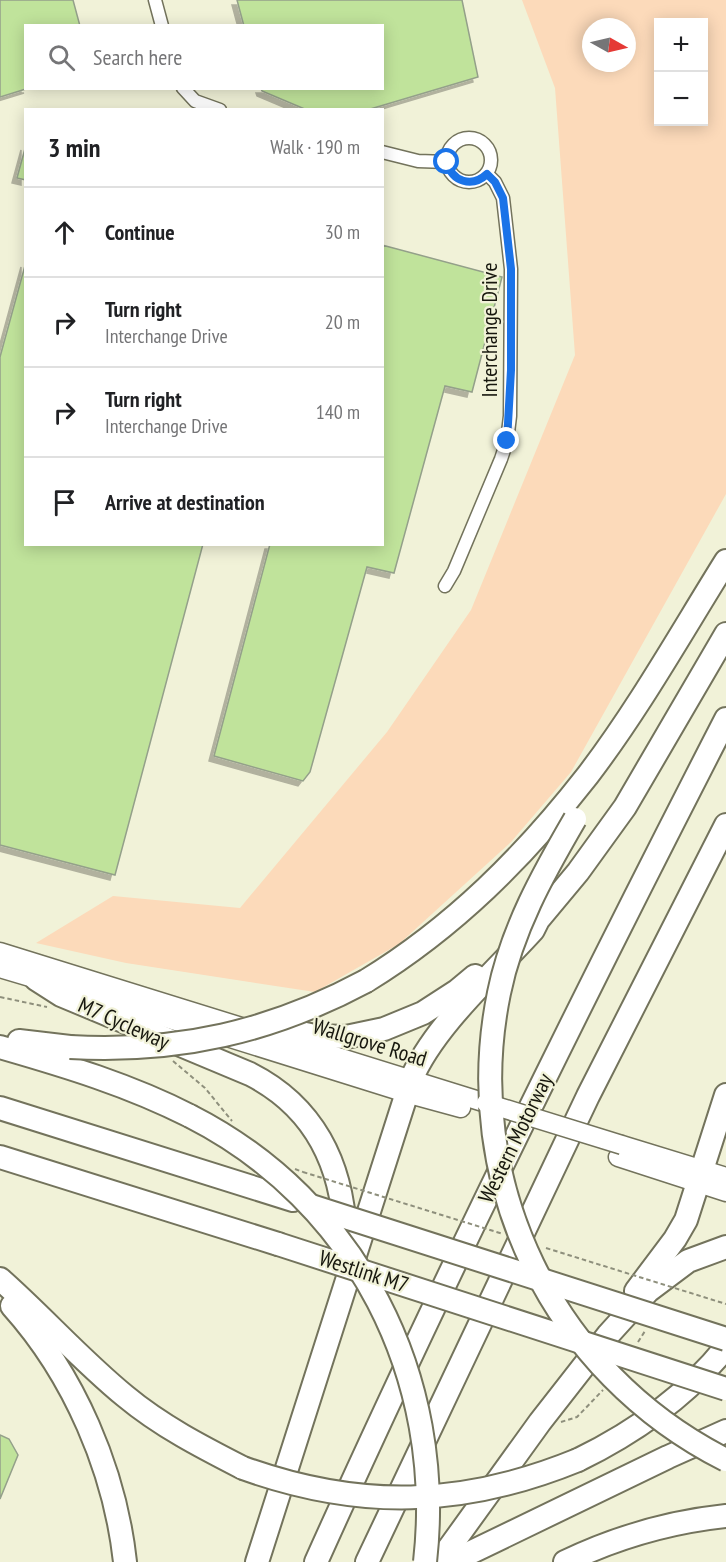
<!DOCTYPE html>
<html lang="en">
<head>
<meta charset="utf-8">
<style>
	:root { --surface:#fff; --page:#f2f2f2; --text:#202124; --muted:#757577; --line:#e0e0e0 }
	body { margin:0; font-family:"PT Sans Narrow",sans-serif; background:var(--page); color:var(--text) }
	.controls { position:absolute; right:18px; top:18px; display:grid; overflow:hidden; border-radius:0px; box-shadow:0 3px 15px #0003 }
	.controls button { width:54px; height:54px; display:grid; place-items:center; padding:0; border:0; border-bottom:2px solid var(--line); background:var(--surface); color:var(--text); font:30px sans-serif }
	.compass { position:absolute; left:582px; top:18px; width:54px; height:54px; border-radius:50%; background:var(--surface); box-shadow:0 3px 15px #0003; rotate:98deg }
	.stop { position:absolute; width:18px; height:18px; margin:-14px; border:4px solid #1a73e8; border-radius:50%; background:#fff }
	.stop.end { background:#1a73e8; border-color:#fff; box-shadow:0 2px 6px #0008 }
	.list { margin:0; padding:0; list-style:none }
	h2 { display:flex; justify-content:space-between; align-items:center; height:78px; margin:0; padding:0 24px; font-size:26px }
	h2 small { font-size:20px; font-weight:400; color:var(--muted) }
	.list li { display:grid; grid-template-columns:39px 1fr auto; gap:18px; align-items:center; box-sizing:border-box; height:90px; padding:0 24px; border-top:2px solid var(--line) }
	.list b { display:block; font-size:22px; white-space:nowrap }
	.list p { margin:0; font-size:20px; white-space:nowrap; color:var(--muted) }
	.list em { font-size:20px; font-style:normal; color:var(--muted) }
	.icon { flex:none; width:33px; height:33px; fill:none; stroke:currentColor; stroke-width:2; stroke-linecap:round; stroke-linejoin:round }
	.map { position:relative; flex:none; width:726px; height:1562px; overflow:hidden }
	.search { position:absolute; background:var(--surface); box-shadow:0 3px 15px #0003; left:24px; top:24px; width:360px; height:66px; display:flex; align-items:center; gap:15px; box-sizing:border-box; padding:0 21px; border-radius:0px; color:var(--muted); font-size:22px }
	.panel { position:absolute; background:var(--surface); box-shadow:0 3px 15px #0003; left:24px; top:108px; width:360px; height:438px; border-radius:0px }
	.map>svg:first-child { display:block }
</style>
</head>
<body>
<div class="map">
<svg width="726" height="1562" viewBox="0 0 726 1562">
	<defs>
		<filter id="shadow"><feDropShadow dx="-5" dy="5" stdDeviation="0" flood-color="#0004"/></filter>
	</defs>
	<rect width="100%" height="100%" fill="#f1f2d8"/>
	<path fill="#fcdaba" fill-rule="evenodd" d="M522,0H726V494L571,772L511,842L399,944L315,992L126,963L36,943L113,896L240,908L387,732L471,610L575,355L555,88ZM658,22H704V122H658ZM591,27H627V63H591Z"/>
	<g fill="#c0e39b" stroke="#94a08a" stroke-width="1.5" filter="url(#shadow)">
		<path d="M0,0H73L80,26H26V88H29L0,97Z"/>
		<path d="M237,0H462L478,77L367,110H307L262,91L261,88H382V26H244Z"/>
		<path d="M26,145V180L17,178Z"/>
		<path d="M382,245L502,277L472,392L445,386L394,573L367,567L310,772L303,781L214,756L270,544H382Z"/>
		<path d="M26,262V544H203L115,875L0,845V357Z"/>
		<path d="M0,1435L9,1439L18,1455L0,1499Z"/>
	</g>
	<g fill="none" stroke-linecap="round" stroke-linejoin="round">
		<g stroke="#73735c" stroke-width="15">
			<g id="street">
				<path d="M155,0L162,26"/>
				<path d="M183,88L195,101L220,110"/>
				<circle cx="469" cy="160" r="22"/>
				<path d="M382,152L418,161L447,162"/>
				<path d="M445,586L454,571L501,459L507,441L510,416L511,269L503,198L495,182L487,174"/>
			</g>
		</g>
		<g stroke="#73735c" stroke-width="21">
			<g id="secondary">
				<path d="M0,952L486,1103"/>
				<path d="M0,968L141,1010L406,1093L461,1108"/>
				<path d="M622,1145L726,1177"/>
				<path d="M618,1157L726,1192"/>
			</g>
		</g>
		<g stroke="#73735c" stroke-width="26">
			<g id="highway">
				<path d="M36,979L61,995L250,1074C313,1106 342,1163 345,1233"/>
				<path d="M366,981C454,927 524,857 588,775C639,708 681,633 726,561"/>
				<path d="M275,1037L291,1031L315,1036L346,1037L384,1029L423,1013L457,991L475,976"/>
				<path d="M19,1041L70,1047"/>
				<path d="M0,1047C66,1066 129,1085 190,1116"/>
				<path d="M0,1108L293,1200"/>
				<path d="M0,1157L278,1244"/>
				<path d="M0,1279C43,1317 81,1360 125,1396C161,1426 202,1447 243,1468"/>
				<path d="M636,1291L675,1239L686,1220L726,1095"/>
				<path d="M12,1306C74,1375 115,1470 125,1562"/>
				<path d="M578,1460C635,1432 686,1397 726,1347"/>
				<path d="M257,1562L411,1080C433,1027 494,973 533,930L538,920L578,872L625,807L726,634"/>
				<path d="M316,1562C444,1277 583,997 726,719"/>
				<path d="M367,1562L588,1096L726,825"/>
				<path d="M439,1562L540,1422L608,1335L648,1291L688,1261L726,1247"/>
				<path d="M451,1562L668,1457L726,1431"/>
				<path d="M565,1562C617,1537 669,1522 726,1516"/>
			</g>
		</g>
		<g stroke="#8e8f7c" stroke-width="2" stroke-dasharray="4.5 3" stroke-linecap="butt">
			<path d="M0,997L47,1007"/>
			<path d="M173,1061L205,1088L232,1121"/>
			<path d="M295,1169L303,1172"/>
			<path d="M638,1342L645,1331"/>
			<path d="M561,1422L577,1417L603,1390"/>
		</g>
		<use href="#street" stroke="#fff" stroke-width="12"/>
		<use href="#secondary" stroke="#fff" stroke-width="18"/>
		<use href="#highway" stroke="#fff" stroke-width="22"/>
		<g stroke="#73735c" stroke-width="21" stroke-linecap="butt">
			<path id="secondary-bridge" d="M486,1103L622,1145"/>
		</g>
		<g stroke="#73735c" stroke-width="26" stroke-linecap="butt">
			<g id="highway-bridge">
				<path d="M575,819C543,874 512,929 499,993C460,1182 553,1373 726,1460"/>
				<path d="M70,1047C178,1053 271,1032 366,981"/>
				<path d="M190,1116C357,1201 446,1377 425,1562"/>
				<path d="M311,1206L726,1339"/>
				<path d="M278,1244L726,1389"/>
				<path d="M243,1468C360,1510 463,1507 578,1460"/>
			</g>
		</g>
		<g stroke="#8e8f7c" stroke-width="2" stroke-dasharray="4.5 3" stroke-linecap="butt">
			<path d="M303,1172L503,1234"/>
			<path d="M546,1248L726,1304"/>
		</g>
		<use href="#secondary-bridge" stroke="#fff" stroke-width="18"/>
		<use href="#highway-bridge" stroke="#fff" stroke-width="22"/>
	</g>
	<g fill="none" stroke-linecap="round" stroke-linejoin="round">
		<path stroke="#1a73e8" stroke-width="8" d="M447,162C452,182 472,188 487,174L495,182L503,198L511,269V370L507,441"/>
	</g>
	<g text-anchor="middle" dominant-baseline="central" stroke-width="4.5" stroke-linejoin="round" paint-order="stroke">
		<g font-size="22" fill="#17170e" stroke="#f1f2d8">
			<text transform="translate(489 330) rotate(-90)">Interchange Drive</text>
			<text transform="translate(124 1023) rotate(24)">M7 Cycleway</text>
			<text transform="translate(370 1042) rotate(17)">Wallgrove Road</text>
			<text transform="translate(515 1138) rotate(-64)">Western Motorway</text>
			<text transform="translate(364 1271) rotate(18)">Westlink M7</text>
		</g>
	</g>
</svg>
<div class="controls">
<button>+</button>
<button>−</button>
</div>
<svg class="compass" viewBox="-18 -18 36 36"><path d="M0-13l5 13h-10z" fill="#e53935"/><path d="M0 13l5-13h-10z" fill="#757577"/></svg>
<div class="stop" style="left:447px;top:162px"></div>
<div class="stop end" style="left:507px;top:441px"></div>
<div class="search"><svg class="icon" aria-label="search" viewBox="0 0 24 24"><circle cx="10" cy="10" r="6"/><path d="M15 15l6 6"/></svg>Search here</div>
<section class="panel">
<h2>3 min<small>Walk · 190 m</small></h2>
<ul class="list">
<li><svg class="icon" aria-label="ahead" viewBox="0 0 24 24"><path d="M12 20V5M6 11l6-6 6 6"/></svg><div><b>Continue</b></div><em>30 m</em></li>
<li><svg class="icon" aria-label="right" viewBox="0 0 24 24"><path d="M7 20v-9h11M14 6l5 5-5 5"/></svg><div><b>Turn right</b><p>Interchange Drive</p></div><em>20 m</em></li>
<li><svg class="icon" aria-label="right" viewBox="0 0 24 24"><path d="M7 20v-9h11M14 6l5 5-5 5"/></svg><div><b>Turn right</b><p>Interchange Drive</p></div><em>140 m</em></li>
<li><svg class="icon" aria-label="arrive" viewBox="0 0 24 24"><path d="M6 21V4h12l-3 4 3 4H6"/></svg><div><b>Arrive at destination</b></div></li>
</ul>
</section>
</div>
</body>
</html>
